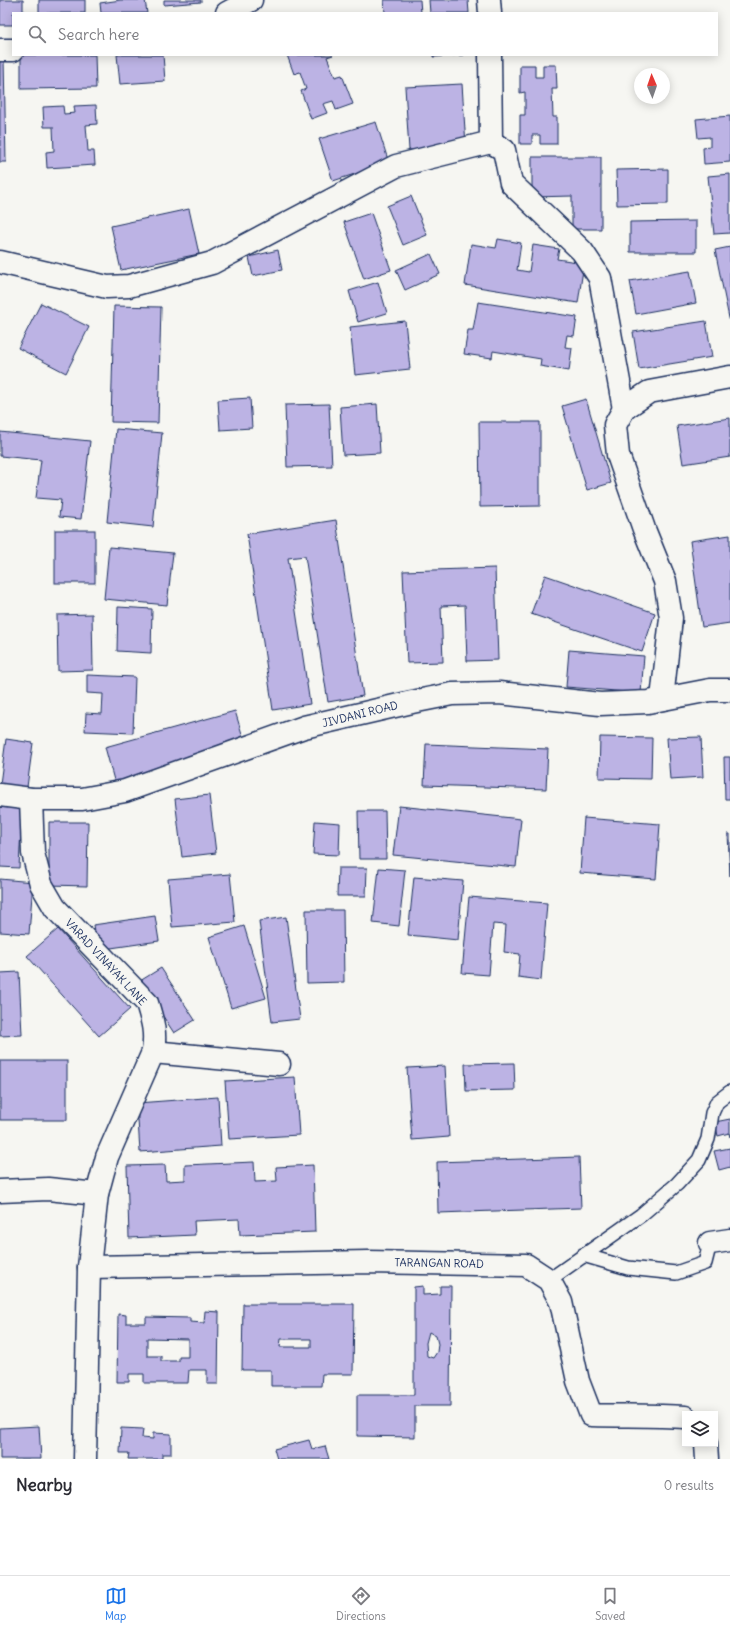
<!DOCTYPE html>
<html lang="en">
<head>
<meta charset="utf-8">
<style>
	:root { --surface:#fff; --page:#f2f2f3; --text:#2b2b33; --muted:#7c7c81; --line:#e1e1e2; --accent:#1a73e8 }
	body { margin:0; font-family:Delius,sans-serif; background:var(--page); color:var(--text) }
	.controls { position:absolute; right:12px; bottom:12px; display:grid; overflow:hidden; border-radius:0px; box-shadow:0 2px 10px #0003 }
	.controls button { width:36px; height:36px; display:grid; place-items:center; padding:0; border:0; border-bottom:1px solid var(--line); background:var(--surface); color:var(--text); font:20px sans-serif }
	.compass { position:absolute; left:634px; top:68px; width:36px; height:36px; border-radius:50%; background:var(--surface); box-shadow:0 2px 10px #0003; rotate:358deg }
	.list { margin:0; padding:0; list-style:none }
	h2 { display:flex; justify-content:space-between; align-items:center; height:52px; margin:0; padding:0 16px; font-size:17px }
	h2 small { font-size:13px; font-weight:400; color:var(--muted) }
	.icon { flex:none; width:22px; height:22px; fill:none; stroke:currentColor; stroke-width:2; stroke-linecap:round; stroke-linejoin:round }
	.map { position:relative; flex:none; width:730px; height:1459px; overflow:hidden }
	.search { position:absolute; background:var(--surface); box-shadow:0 2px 10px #0003; left:12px; right:12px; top:12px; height:44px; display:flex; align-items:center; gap:10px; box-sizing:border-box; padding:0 14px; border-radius:0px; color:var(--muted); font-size:15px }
	.sheet { height:116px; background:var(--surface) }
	nav { display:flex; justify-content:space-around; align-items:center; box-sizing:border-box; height:56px; border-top:1px solid var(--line); background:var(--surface); font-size:11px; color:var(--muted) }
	nav a { display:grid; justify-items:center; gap:2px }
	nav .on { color:var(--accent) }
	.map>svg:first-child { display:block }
</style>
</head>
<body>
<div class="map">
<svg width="730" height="1459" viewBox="0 0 730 1459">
	<rect width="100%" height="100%" fill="#f6f6f2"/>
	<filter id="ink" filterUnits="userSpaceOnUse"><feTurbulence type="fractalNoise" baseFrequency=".025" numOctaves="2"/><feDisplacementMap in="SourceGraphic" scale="8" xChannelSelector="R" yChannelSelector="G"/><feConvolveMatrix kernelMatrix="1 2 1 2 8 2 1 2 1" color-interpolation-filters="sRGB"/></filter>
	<g filter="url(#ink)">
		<g fill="#bcb3e4" stroke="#1b2f5e" fill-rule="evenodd">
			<path d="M0,0H23V13H13V25H0Z"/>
			<rect x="39" y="0" width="46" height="13"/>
			<path d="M121,0H145L147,13H101L100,3Z"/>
			<path d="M164,0H201V2L164,5Z"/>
			<path d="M384,0H420L421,13H385Z"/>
			<path d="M429,0H468L469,13H430Z"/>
			<path d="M21,55H95L96,88L21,89Z"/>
			<path d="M117,55H163L165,81L120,84Z"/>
			<path d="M287,55H333L327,57L335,77L342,75L353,104L336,110L333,101L323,104L327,113L311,119L301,91L306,89L300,72L294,74Z"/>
			<path d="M433,55H463L433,57Z"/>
			<path d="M0,59H4L6,162H0Z"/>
			<path d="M520,65H535V77H543V65H556L557,89H552L553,117H557V144H540V135H532V144H520V115H525V92L520,93Z"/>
			<path d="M462,84L466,146L409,150L405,87Z"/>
			<path d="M96,105L97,124L86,125L88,151H94L95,165L47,168L46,152L54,151L53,127H44L43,107L63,106L64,114L75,113L74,106Z"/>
			<path d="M730,116V162L704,164L703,148L710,147V137L698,138L696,119Z"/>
			<path d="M376,122L389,163L333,181L319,139Z"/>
			<path d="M532,157H601V229H572V196L532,197Z"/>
			<path d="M668,169V204L617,205L616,170Z"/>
			<path d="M730,174V233L714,234L708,176Z"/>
			<path d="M411,196L427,235L403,245L387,206Z"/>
			<path d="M189,209L199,254L121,270L111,226Z"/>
			<path d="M371,213L391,270L364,279L344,222Z"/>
			<path d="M696,221V252H630V222Z"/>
			<path d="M498,239L521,243L517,270L529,272L533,245L559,249L557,259L584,263L578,303L465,285L471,244L496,248Z"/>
			<path d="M730,247V323L715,250Z"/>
			<path d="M278,250L282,270L253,276L249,257Z"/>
			<path d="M431,254L440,274L405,290L396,270Z"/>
			<path d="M690,271L696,303L636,314L630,281Z"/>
			<path d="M378,282L387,313L358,322L349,291Z"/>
			<path d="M478,302L577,317L574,336L567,335L565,347L572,348L569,371L540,366L541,359L493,351L492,358L464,354L468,330H473Z"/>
			<path d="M41,303L89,327L66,373L18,348Z"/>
			<path d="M114,306L161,307L158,423L111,422Z"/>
			<path d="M405,321L410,369L355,375L350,327Z"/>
			<path d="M706,321L712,357L639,369L633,332Z"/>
			<path d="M250,398L252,428L220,430L218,400Z"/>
			<path d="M586,399L611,483L587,490L562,406Z"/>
			<path d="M329,404L332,466L287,467L285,405Z"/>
			<path d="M377,404L380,453L343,455L340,407Z"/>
			<path d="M730,418V457L683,464L677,426Z"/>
			<path d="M479,422H540V506L480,507Z"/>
			<path d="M116,429L162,433L153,527L107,522Z"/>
			<path d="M0,432L90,441L81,519L59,517L61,500L36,498L41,460L0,456Z"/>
			<path d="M336,520L363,696L328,702L305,556L288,558L310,704L273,710L247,534Z"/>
			<rect x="55" y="530" width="40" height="53"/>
			<path d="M730,535V623L702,627L690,541Z"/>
			<path d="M109,547L173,553L167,605L104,599Z"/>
			<path d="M495,568L498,660L467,661L465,605L441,606L443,662L407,663L403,571Z"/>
			<path d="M545,575L655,613L642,652L531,614Z"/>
			<path d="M118,607L152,609L151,653L117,651Z"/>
			<path d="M92,614L93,670L58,671L57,615Z"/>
			<path d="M569,650L644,656L641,693L566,687Z"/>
			<path d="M87,675L135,677L133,733L85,731L86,713L102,714L103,694L87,693Z"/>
			<path d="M235,711L246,747L115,784L105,747Z"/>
			<path d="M600,737L652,738L651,779L599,778Z"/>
			<path d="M701,737L703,777L670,779L667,738Z"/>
			<path d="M6,739L33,743L27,787L0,784Z"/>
			<path d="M426,744L548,749L546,789L424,785Z"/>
			<path d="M724,757H730V799H725Z"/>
			<path d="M209,795L216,853L182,857L175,799Z"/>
			<path d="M399,806L521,819L516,867L393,855Z"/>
			<path d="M0,807L22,808L19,868L0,867Z"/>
			<path d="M358,811H385L386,859H359Z"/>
			<path d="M584,818L660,824L656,879L580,873Z"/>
			<path d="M315,821L340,823L339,855L313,854Z"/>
			<path d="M49,822H88L87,886L49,885Z"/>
			<path d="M728,834H730V876Z"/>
			<path d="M338,868H367L366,896H337Z"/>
			<path d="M379,868L405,870L399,926L373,923Z"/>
			<path d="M230,874L235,922L172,927L168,879Z"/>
			<path d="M414,877L463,881L458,940L408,935Z"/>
			<path d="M0,879L33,882L29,934L0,932Z"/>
			<path d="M469,897L547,903L541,980L518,977L520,954L504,952L506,925L493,924L489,975L462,973Z"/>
			<path d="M306,910H343L344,982L307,983Z"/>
			<path d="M155,916L159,941L97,950L93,925Z"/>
			<path d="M286,917L300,1019L272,1022L259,921Z"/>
			<path d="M244,926L266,998L231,1008L209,937Z"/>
			<path d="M58,929L130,1009L99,1036L27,956Z"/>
			<path d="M161,968L195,1020L174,1033L140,981Z"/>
			<path d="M19,972L22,1035L0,1036V973Z"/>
			<rect x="0" y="1061" width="67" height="59"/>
			<path d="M514,1063L515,1090L466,1091L465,1064Z"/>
			<path d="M445,1066L449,1137L412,1140L407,1068Z"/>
			<path d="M295,1077L299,1135L229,1139L225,1081Z"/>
			<path d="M218,1097L221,1146L140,1152L137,1103Z"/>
			<path d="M730,1119V1137L729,1133L718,1136L715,1122Z"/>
			<path d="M730,1148V1167L719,1170L714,1151Z"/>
			<path d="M579,1157L581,1208L438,1213L437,1162Z"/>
			<path d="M254,1162L255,1182L277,1181L276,1167L313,1165L315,1232L240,1235L239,1219L194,1221L195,1235L129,1238L127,1166L165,1165L166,1181L185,1180V1165Z"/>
			<path d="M423,1286V1295L440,1294V1286H451L450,1406H415V1437L357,1436V1395H414V1287ZM429,1332L436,1336L438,1344L437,1352L433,1358L427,1356L426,1343Z"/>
			<path d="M243,1304H354L353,1374H322L321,1386H271V1370H242ZM281,1339H311V1347H280Z"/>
			<path d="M205,1311L219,1312L218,1384H207V1370H189L188,1383H144V1374H129V1382H117L118,1314L126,1315V1323H146V1317L190,1318V1322L204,1323ZM147,1338L188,1339V1357H179V1361H161V1356H147Z"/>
			<path d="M39,1426L41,1459H0V1428Z"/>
			<path d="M121,1428L143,1429L142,1438L153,1439V1433L171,1434V1454H162V1459H128L129,1453H120Z"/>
			<path d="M309,1440L312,1449L325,1446L329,1459H277L274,1449Z"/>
		</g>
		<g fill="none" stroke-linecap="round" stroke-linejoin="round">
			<g stroke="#1b2f5e" stroke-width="16">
				<g id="lane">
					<path d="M583,1255L628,1268L676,1273L705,1263L710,1243"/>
					<path d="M549,1280L641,1215L677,1184L699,1160L708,1139L712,1113L717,1102L730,1092"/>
				</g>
			</g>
			<g stroke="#1b2f5e" stroke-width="25">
				<g id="street">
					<path d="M489,0L490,13"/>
					<path d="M227,13L251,0"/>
					<path d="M0,50H13"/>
					<path d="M491,142L504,150L511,183L582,251L600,278L624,409"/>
					<path d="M0,262L107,287L129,286L212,263L396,166L491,142L490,55"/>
					<path d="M662,699L671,618L665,581L644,529L618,455L615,425L624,409L649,392L730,377"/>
					<path d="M31,799L33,853L41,884L55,908L147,1003C153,1022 156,1033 153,1052L107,1157L97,1194L89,1267L85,1459"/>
					<path d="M153,1052L279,1064"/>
					<path d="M0,1191L48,1189L97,1194"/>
					<path d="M710,1243L730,1240"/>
					<path d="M89,1267L368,1262L526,1265L549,1280L561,1302L578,1381L591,1415C622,1416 654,1415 685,1417"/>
					<path d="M706,1444L707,1459"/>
				</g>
			</g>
			<g stroke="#1b2f5e" stroke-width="25">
				<path id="secondary" d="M0,795L31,799H82L125,791L304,727L412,702L452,694L499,693L600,704L648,702L710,690H730"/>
			</g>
			<use href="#lane" stroke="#f6f6f2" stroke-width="13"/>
			<use href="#street" stroke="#f6f6f2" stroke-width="22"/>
			<use href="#secondary" stroke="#f6f6f2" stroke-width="22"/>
		</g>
	</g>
	<g text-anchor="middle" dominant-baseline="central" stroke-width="3" stroke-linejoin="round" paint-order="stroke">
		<g font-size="11" fill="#1b2f5e" stroke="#f6f6f2">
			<text transform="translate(360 714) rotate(-14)">JIVDANI ROAD</text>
			<text transform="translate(106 962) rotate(47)">VARAD VINAYAK LANE</text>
			<text transform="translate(439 1263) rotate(1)">TARANGAN ROAD</text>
		</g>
	</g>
</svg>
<div class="controls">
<button><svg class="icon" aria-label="layers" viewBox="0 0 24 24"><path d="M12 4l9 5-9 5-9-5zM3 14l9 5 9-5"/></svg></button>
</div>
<svg class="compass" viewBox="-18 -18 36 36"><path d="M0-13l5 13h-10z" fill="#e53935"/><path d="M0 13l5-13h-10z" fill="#7c7c81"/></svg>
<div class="search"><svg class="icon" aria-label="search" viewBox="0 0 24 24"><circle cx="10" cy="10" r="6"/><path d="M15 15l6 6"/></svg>Search here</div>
</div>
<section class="sheet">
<h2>Nearby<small>0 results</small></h2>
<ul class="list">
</ul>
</section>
<nav>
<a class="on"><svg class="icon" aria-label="map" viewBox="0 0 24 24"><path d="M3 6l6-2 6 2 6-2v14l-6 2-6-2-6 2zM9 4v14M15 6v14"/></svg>Map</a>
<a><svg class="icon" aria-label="directions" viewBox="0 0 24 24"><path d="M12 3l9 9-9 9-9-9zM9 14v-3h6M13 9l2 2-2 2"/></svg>Directions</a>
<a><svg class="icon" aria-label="saved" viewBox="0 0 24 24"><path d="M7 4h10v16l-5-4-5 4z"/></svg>Saved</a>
</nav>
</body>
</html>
